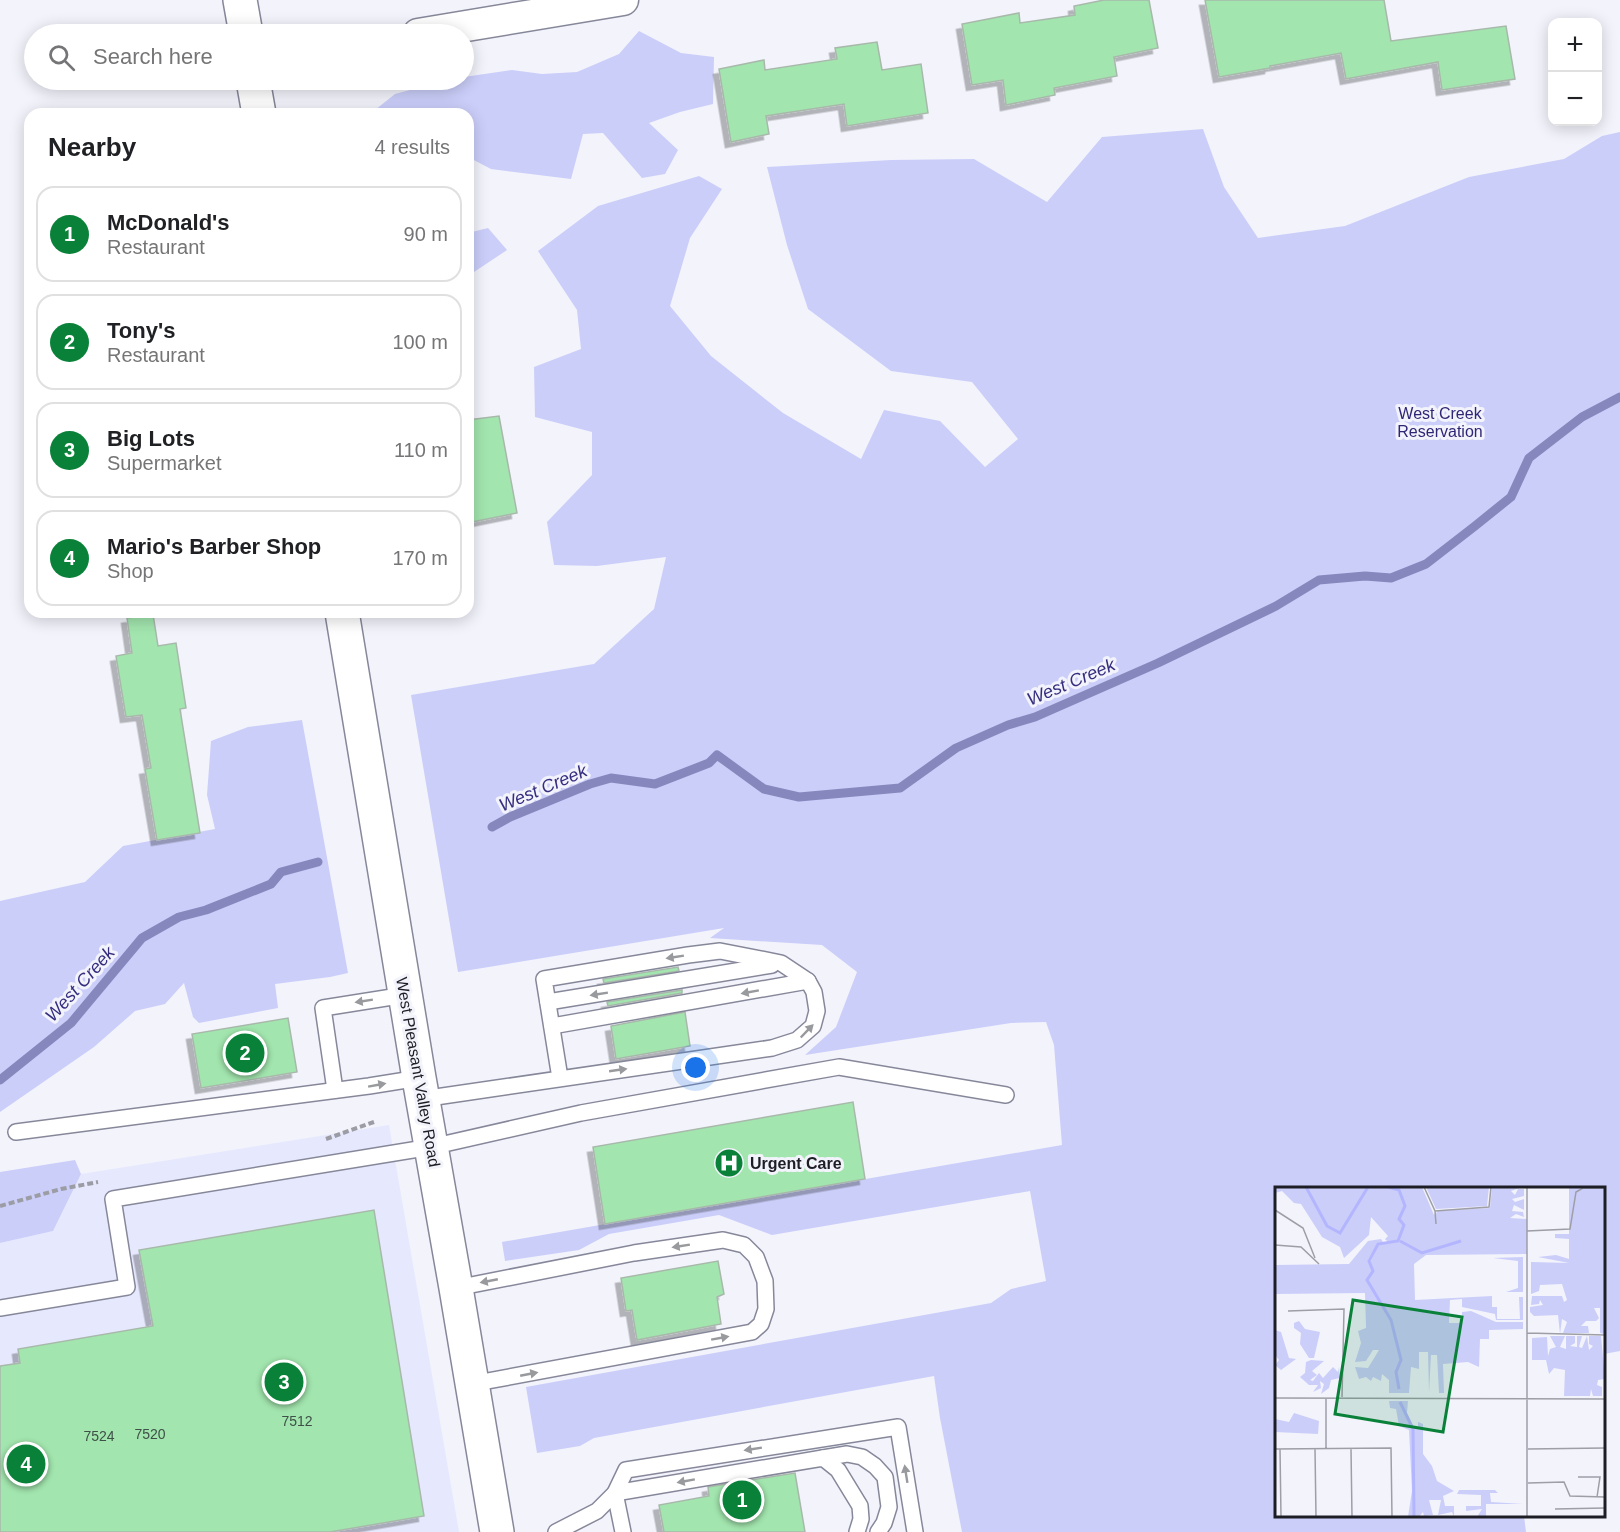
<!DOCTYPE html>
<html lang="en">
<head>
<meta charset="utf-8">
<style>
	:root { --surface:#fff; --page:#f6f6f6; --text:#202124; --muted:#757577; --line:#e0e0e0; --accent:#0a8139 }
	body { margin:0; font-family:Arial,sans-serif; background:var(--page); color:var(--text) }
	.controls { position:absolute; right:18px; top:18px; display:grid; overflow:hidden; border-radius:12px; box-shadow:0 3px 15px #0003 }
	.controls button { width:54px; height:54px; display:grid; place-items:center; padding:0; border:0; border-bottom:2px solid var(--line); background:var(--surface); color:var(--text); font:30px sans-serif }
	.you { position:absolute; left:696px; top:1068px; width:21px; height:21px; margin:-15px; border:4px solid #fff; border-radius:50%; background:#1a73e8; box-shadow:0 0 0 9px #1a73e833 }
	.badge { display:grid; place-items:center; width:39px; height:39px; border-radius:50%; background:var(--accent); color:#fff; font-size:20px; font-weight:700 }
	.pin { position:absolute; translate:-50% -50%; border:3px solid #fff; box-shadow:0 2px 6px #0006 }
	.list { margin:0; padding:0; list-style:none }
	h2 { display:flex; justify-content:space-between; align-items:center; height:78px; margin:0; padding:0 24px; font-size:26px }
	h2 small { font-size:20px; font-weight:400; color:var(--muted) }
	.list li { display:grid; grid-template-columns:39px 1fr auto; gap:18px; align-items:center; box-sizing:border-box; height:96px; margin:0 12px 12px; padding:0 12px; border:2px solid var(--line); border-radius:18px }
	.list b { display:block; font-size:22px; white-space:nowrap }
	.list p { margin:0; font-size:20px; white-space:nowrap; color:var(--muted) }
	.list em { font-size:20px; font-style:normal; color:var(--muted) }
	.icon { flex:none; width:33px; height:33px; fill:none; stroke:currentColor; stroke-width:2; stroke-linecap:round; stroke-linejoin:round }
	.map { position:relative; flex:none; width:1620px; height:1532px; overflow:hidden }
	.search { position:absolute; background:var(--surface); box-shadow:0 3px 15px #0003; left:24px; top:24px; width:450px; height:66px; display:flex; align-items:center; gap:15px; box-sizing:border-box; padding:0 21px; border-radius:33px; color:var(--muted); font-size:22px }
	.panel { position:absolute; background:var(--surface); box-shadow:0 3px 15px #0003; left:24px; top:108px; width:450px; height:510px; border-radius:18px }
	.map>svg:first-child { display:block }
</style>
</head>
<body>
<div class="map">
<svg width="1620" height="1532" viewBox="0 0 1620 1532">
	<defs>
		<filter id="shadow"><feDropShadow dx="-5.5" dy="5.5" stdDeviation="0" flood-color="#0004"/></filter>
	</defs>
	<rect width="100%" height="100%" fill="#f3f3fc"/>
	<path fill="#e6e8fe" d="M389,1125L459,1532H0V1243L53,1231L81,1174Z"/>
	<g fill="#cbcef9">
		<path d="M639,31L681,53L714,57L713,104L680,112L649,123L678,150L665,174L642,178L603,133L583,134L571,179L491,169L468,157V114H349L375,110L395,94L447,80H464V77L512,70L542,74L577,72L619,54Z"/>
		<path d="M1203,129L1224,187L1258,238L1345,226L1469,177L1564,159L1602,136L1620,132V1351L1604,1354V1188H1276V1516H1524L1526,1532H962L940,1418L934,1376L594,1438L580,1446L537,1453L526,1387L991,1303L1011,1289L1046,1281L1030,1191L772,1235L719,1215L609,1234L579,1250L505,1261L502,1242L1062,1145L1054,1045L1046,1022L1011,1023L805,1055L836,1027L857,972L822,945L710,938L724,928L458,972L411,695L594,664L654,609L666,557L597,566L554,565L547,522L592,475V432L535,417L534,367L581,349L577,310L538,251L598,206L699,176L722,189L690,238L670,306L711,356L783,413L861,459L884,410L940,421L985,467L1018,439L972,382L891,371L808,309L787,245L767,167L891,160L974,159L1047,202L1102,137Z"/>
		<path d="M488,228L507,250L468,276V233Z"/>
		<path d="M302,720L348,973L330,977L275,984L278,1008L199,1023L193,1017L184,983L165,1004L135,1011L94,1047L0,1112V901L85,882L123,846L215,829L207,795L211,741L248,727Z"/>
		<path d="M75,1160L81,1174L53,1231L0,1243V1172Z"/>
	</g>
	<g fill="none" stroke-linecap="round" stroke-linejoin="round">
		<g stroke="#8688bd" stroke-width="9">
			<path d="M492,827L510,817L590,784L611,778L655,784L709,763L717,755L764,789L799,797L900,788L956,748L1008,725L1035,717L1158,663L1276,606L1319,580L1365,576L1391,578L1426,564L1475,526L1511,497L1529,458L1582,417L1620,397"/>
			<path d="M0,1080L71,1023L142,938L179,917L206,910L271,884L281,872L318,862"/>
		</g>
	</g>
	<g fill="#a2e5ae" stroke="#a8b9ab" stroke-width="1.5" filter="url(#shadow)">
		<path d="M1104,0H1149L1158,48L1114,57L1117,76L1054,88L1055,95L1006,105L1003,80L972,85L962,24L1019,13L1020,23L1075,15L1074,6Z"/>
		<path d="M1205,0H1384L1391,41L1506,26L1515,79L1442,90L1438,62L1346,79L1341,53L1270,66V68L1219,77Z"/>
		<path d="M877,42L882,70L921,64L928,113L847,126L844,104L766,116L769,134L731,142L719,69L764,60L765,70L837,59L835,48Z"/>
		<path d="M499,416L517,513L472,522L468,497V420Z"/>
		<path d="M153,614L158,646L176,643L186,708L180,709L200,833L157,840L145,769L151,768L142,715L126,717L116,656L132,653L127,618Z"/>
		<path d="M678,967L679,971L604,983L603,979Z"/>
		<path d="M682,990V993L608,1006L607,1002Z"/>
		<path d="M685,1012L690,1046L616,1059L611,1026Z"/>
		<path d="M288,1018L297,1072L201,1088L192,1034Z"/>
		<path d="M853,1102L865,1179L605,1224L593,1147Z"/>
		<path d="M374,1210L424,1516L330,1532H0V1366L20,1363L18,1349L153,1326L139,1250Z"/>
		<path d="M718,1261L724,1294L717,1297L721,1324L637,1340L632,1310L626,1311L621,1278Z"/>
		<path d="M795,1473L805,1532H664L659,1505L709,1496L708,1487Z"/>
	</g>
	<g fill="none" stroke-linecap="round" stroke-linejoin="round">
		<g stroke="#86889a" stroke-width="18">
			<g id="lane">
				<path d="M548,1002L772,965"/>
				<path d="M552,1026L808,981"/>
				<path d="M335,1090L323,1008L405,995"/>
				<path d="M422,1099L772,1048L797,1040L813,1026L817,1011L814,992L808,981L781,963L720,951L688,955L544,979L560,1078"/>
				<path d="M16,1132L369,1086L419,1078"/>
				<path d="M456,1288L634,1253L723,1240L744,1245L756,1257L765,1281L766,1309L761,1324L752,1332L471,1384"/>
				<path d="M0,1308L127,1287L113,1199L431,1147L581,1113L839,1067L1006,1095"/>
				<path d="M823,1458L847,1454L862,1457L875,1466L885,1477L889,1507L884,1523L878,1532"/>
				<path d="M556,1532L597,1511L615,1493L626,1470L898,1427L915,1532"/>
				<path d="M623,1532L615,1493L823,1458L838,1470L860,1506L861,1519L857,1532"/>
			</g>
		</g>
		<g stroke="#86889a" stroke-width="33">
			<path id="street" d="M418,34L623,0"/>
		</g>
		<g stroke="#86889a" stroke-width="36">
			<g id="secondary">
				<path d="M240,0L246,34"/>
				<path d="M253,80L259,114"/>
				<path d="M342,612L419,1078L456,1288L497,1532"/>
			</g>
		</g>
		<g stroke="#9b9ca4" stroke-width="4" stroke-dasharray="6 3" stroke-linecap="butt">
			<path d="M326,1139L374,1122"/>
			<path d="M0,1206L61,1189L98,1182"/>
		</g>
		<use href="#lane" stroke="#fff" stroke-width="15"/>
		<use href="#street" stroke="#fff" stroke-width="30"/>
		<use href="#secondary" stroke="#fff" stroke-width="33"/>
	</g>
	<defs><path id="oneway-solid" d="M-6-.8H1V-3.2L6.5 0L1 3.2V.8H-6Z" transform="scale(1.5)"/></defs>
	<g fill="#999a9d">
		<use href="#oneway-solid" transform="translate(675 957) rotate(171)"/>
		<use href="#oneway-solid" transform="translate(750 992) rotate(170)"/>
		<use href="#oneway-solid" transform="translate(599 994) rotate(171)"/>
		<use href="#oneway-solid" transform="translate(364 1001) rotate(171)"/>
		<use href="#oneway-solid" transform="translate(807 1031) rotate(-46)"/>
		<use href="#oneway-solid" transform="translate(618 1070) rotate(-8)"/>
		<use href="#oneway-solid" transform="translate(377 1085) rotate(-10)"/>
		<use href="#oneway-solid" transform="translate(681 1246) rotate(171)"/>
		<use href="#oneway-solid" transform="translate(489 1281) rotate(169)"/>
		<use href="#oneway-solid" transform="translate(720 1338) rotate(-10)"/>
		<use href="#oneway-solid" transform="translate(529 1374) rotate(-11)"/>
		<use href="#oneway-solid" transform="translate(753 1449) rotate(171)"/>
		<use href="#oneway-solid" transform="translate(906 1474) rotate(-99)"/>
		<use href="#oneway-solid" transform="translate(686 1481) rotate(170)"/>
	</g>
	<defs>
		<g id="hospital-disc" transform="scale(1.5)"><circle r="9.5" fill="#0a8139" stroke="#f3f3fc"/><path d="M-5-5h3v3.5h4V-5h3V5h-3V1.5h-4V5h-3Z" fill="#fff"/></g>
	</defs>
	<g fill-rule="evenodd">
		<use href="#hospital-disc" x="729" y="1163"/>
	</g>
	<g text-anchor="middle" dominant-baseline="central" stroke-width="6" stroke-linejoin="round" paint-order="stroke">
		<g font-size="14" fill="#3e5047">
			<text x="297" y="1421">7512</text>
			<text x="150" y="1434">7520</text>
			<text x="99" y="1436">7524</text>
		</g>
		<g font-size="16" fill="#2f2676" stroke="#f3f3fc">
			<text x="1440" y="413">West Creek<tspan x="1440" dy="18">Reservation</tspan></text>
		</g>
		<g font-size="16" fill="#1d1e25" stroke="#f3f3fc">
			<text transform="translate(418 1072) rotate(80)">West Pleasant Valley Road</text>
		</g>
		<g font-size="16" font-weight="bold" fill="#1d1e25" stroke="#f3f3fc" text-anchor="start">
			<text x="750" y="1163">Urgent Care</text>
		</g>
		<g font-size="18" font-style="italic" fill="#352e7e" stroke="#f3f3fc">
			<text transform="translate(1071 682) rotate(-23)">West Creek</text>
			<text transform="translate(543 788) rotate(-23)">West Creek</text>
			<text transform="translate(80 984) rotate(-48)">West Creek</text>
		</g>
	</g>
	<g transform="translate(1275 1187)">
		<rect width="330" height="330" fill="#f3f3fc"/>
		<path d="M0,0H147L159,28L163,24L215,21L217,0H247L236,4L240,8L243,2H249V9L237,12L240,15L249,12V23L239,18L237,24L248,25L249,30L241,27L235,31L252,32V67L151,68L139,77L140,113L217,109V120H222V132H245L244,110H248V133H221L220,127L187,120V112L175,113L174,136H187V125L196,124L221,135H248V142L214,143V152H205L204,180L193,175L168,177L169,206H164L162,168H156L154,206L153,165H144V182L136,180L134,206H114V193L107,187L106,194L98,190L96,194L91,190L84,192L80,180L93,181L104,163H98L91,174L80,175L86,156L83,144L91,141L90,106L0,107V78L74,77L93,54L106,52L108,55L102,57L93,73L95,76L103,58L114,56L110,52L113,49L96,30L94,48L69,71L65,60L47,50L26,17L19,16L7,4L0,6ZM151,0H214L212,19L161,22ZM294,0H330L329,147L325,146V121H319L324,131L321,134H311L306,139H313L314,146H288L292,135L287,132L285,147L283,128L259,129L255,125V120L268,118L265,113L264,117L256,118L257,109H287L289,115L292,113L287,97L265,98L264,104L256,107V75L294,76L263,70L281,68L294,72V52L280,51V47H294ZM248,70V105H231L243,101V74L218,71ZM24,134L30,142L45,145L39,171H34L25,157L26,146L19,141V136ZM0,143L6,145L14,171L21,172L6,183L0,178L4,173L0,168ZM275,149H290L285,160L291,162V149H300V156L295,159L302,160V149H307L304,160L307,161L312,149L314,163L318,159L314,157V149H326L330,192L323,193L322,198L327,200V209H318L316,202L315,209H289L290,183L279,181L274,187L271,173H257V151L272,150L273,169L275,162L281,160ZM36,173L49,174L37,184L42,188L35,193L38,194L44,186L48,191L58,180L63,185L64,180L65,191L56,193L54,201L46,207L49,197L45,194L46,201L38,205L43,198H34L25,190L30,186L31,175ZM114,214H133L132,226L139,240L143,242V235L148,237V267L157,279L162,294L179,304L168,309L170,319H179V330L177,325L163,328L166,313H154L158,328L149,329L148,325L144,330H133L137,304L134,243L124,239L121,222L115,221ZM19,226L44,234L43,247L0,245V232L14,235ZM184,303H220L223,306H215L216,315L248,317H211V330H202L207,322L191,324V319H206V308L182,307Z" fill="#cbcef9"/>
		<path fill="none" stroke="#b3b6fe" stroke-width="3" d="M31,0L52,39L65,46L93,0M113,0L124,3L130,19L124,32L129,38L123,54L103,57L94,74L98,84L92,93L116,133L126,173L121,185L124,202M125,54L147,66L186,54M125,215L138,242L139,330"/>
		<path fill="none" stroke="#9d9ea6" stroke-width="1.5" d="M149,0L160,24L161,37M252,0V330M0,23L28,41L40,71M160,24L214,20L216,0M252,44L295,42L301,5L308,1H330M0,58L26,60L44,77M13,124L69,122L67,210M252,146L330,148M0,211L330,212M51,211V262M0,262L116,261L117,330M5,262L6,330M40,262L41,330M76,262L77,330M253,262L330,261M303,290H325L322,310M253,296L289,295L295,309L330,310M280,322L330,321"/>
		<path fill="#0a8139" fill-opacity="0.15" stroke="#0a8139" stroke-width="3" d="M78,113L187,130L168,245L60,227Z"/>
		<rect width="330" height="330" fill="none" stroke="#1d1e25" stroke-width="3"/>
	</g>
</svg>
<div class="controls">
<button>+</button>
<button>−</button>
</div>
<div class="you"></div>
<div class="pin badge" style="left:742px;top:1500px">1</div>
<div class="pin badge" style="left:245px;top:1053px">2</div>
<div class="pin badge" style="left:284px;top:1382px">3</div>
<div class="pin badge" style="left:26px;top:1464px">4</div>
<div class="search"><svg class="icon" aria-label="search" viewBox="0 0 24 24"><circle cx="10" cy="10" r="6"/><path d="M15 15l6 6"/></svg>Search here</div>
<section class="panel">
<h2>Nearby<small>4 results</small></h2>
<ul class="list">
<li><span class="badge">1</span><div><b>McDonald's</b><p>Restaurant</p></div><em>90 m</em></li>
<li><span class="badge">2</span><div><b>Tony's</b><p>Restaurant</p></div><em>100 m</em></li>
<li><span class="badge">3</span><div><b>Big Lots</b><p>Supermarket</p></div><em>110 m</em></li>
<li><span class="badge">4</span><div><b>Mario's Barber Shop</b><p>Shop</p></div><em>170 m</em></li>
</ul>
</section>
</div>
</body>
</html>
